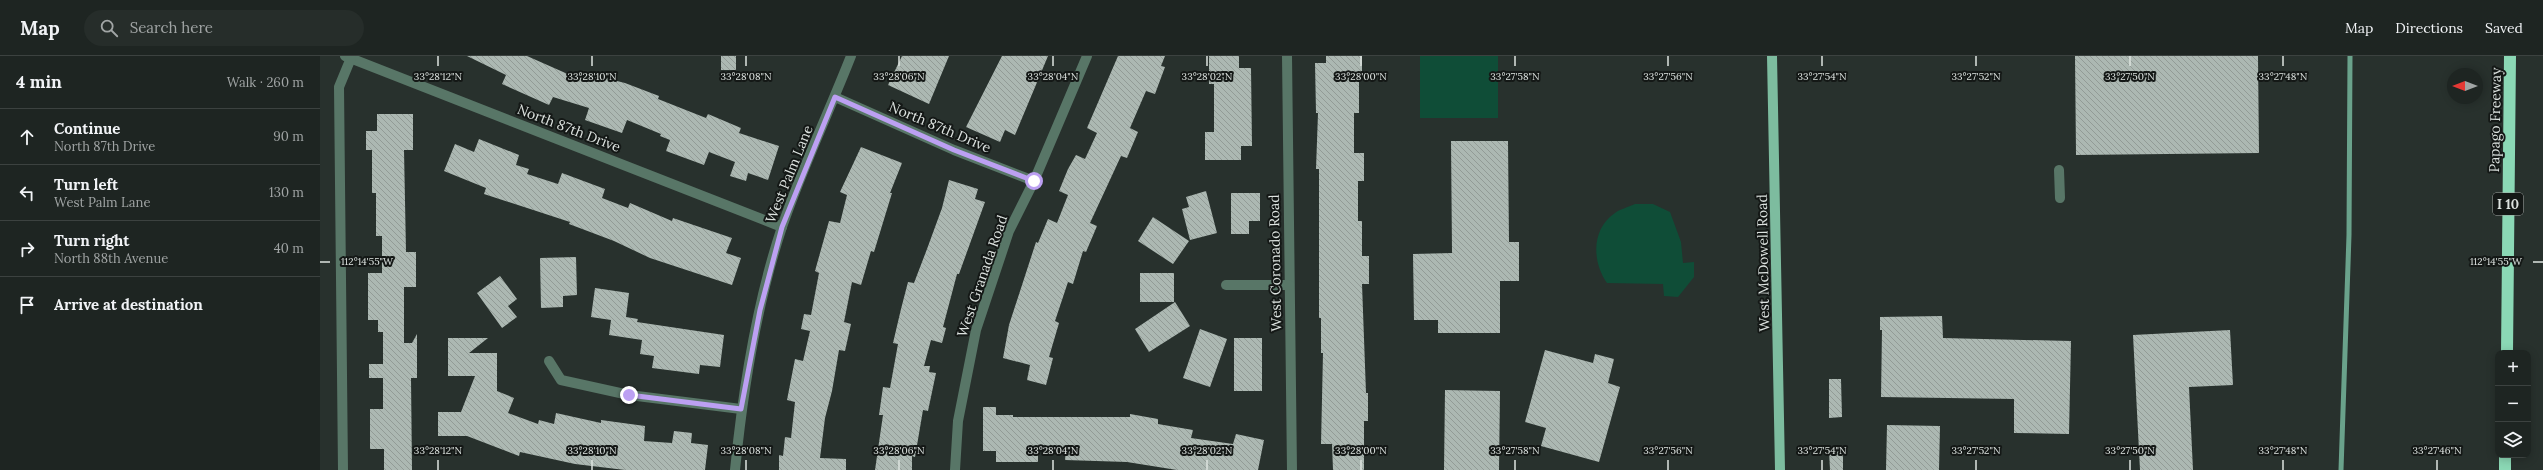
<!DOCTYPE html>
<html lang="en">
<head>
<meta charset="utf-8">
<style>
	:root { --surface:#1e2522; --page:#262d2a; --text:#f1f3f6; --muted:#a1a5a5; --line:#3c4240 }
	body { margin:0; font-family:Lora,serif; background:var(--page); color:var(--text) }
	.controls { position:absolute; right:12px; bottom:12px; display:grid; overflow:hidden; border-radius:8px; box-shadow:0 2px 10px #0003 }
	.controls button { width:36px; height:36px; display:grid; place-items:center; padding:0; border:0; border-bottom:1px solid var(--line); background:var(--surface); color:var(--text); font:20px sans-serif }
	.compass { position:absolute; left:2127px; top:12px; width:36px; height:36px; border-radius:50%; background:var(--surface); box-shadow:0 2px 10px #0003; rotate:270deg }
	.stop { position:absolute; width:12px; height:12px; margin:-9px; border:3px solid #bca0f2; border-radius:50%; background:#fff }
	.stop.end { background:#bca0f2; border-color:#fff; box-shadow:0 1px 4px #0008 }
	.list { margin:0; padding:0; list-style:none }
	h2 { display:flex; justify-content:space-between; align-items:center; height:52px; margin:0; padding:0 16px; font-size:17px }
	h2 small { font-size:13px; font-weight:400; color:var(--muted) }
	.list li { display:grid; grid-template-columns:26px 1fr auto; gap:12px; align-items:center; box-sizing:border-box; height:56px; padding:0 16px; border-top:1px solid var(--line) }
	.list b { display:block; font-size:15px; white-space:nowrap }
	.list p { margin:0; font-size:13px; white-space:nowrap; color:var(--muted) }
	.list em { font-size:13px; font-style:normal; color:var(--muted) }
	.icon { flex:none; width:22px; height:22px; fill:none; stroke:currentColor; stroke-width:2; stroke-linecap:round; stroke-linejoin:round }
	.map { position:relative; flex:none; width:2223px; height:414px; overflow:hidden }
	header { display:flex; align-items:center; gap:24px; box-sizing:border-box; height:56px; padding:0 20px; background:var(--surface); border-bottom:1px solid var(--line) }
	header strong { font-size:19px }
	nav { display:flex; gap:22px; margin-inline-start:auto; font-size:14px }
	.search { width:280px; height:36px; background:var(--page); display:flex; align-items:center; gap:10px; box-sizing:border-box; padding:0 14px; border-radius:22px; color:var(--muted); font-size:15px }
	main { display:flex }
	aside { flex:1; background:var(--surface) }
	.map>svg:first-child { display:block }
</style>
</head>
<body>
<header>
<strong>Map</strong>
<div class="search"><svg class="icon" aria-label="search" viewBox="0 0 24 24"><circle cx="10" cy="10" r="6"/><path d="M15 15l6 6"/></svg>Search here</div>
<nav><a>Map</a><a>Directions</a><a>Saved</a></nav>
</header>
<main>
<aside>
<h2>4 min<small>Walk · 260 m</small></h2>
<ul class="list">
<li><svg class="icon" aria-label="ahead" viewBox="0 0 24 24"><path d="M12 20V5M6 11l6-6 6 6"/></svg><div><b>Continue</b><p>North 87th Drive</p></div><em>90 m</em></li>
<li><svg class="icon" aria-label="left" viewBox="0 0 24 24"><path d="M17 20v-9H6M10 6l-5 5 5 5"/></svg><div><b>Turn left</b><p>West Palm Lane</p></div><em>130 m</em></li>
<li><svg class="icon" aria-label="right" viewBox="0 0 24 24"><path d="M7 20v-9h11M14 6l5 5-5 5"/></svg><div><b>Turn right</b><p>North 88th Avenue</p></div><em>40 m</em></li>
<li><svg class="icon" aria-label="arrive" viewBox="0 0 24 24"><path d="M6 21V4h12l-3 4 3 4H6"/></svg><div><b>Arrive at destination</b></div></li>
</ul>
</aside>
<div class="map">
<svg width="2223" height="414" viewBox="0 0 2223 414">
	<defs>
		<pattern id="building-back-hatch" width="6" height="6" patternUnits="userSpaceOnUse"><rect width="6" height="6" fill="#acb8b2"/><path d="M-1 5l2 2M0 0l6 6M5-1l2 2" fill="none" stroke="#929b96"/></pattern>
	</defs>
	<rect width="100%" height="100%" fill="#28312d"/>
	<g fill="#0f4d37">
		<rect x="1100" y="0" width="78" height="62"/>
		<path d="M1315,148H1333L1350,156L1361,186L1363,207L1374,206V221L1358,241L1344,240L1343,228L1287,227C1272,206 1271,173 1295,157C1300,153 1309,151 1315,148Z"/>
	</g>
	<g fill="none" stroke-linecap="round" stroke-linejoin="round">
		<path stroke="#6aa28b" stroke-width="5" d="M2021,414L2029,179L2030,0"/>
	</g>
	<g fill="url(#building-back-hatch)">
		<path d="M147,0H207L259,23L261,16L305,27L339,40L338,43L386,62L388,58L421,72L419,77L459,90L448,124L428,117L426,125L410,120L415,106L389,96L384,109L346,95L350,84L340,80L341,78L307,64L302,77L265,64L269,52L233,41L229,49L182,28L186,19Z"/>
		<rect x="401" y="0" width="15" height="14"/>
		<path d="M582,0H629L609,48L568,29Z"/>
		<path d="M682,0H728L695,79L685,74L680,86L646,71Z"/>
		<path d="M798,0H845L841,10L845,11L835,38L826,35L810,72L818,76L807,102L801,100L770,167L777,170L766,196L763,195L753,228L748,226L735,265L739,267L729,301L733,302L726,329L707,324L710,309L683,302L689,269L716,186L718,187L728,163L737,167L748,139L739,135L748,113L756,99L765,103L777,77L767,72Z"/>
		<path d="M889,0H919V12H931L932,90H921V104H885V76H894V28H889Z"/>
		<path d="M1006,0H1042V23H1039V57H1034V97H1044V125H1038V165H1042V200H1049V228H1042L1046,337H1048V365H1044V414H1013L1012,388H1001L1003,297H1001V262H999V113H996L998,57H996L995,7H1006Z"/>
		<path d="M1755,0H1938L1939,97L1756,99Z"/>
		<path d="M57,58H93V94H84L86,196H96V231H84V287H92L97,278V322H91L92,414H64V393H50V353H63V322H49V308H63V276H58V264H48V217H62V180H56V137H52V94H46V75H57Z"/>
		<path d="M159,83L199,99L196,109L209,113L207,118L238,128L242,117L285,133L282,142L308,152L310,147L352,165L353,162L412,182L406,197L421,202L412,229L330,202L294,185L249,168L250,166L164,138L166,132L124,115L135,88L154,96Z"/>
		<path d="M1131,85H1188L1189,186H1199V225H1180V277H1118V264H1094L1093,198L1132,197Z"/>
		<path d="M541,91L582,107L570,137H572L554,196L551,195L541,229L532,226L524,266L531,268L525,295L519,294L512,335L505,362L500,402L526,403V414H459V399L463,400L465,381L471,382L475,346L467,344L475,303L483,305L490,275L481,273L484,258L491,259L499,217L495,215L509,165L520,167L527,139L520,136Z"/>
		<path d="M629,124L658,133L655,143L665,146L639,218H637L623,271L626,272L622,287L611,284L604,310H610L609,316L616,317L608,355L603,354L595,401L592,400V414H555L563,359H559L563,331L570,332L578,288L573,287L581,253L588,226L594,227L607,193L622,152Z"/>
		<path d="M886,135L897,177L870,184L862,153L869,151L866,141Z"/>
		<path d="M911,137H940V165H929V178H911Z"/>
		<path d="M833,161L869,185L853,208L818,185Z"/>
		<path d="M256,201L257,239L243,240V251L221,252L220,202Z"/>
		<rect x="820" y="217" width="34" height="29"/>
		<path d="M180,220L197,243L188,250L197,261L182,272L157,237Z"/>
		<path d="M275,232L309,237L306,261L318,263L317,266L404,279L400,311L380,309L379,318L332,312L334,300L320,298L322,284L289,279L291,264L271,261Z"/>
		<path d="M855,246L870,270L829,296L815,273Z"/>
		<path d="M1622,260L1623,282L1751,285L1749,378L1694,377V343L1561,341L1562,274H1560V261Z"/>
		<path d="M880,273L907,283L890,331L863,322Z"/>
		<path d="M1910,274L1913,329L1869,331L1873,414H1820L1813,279Z"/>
		<path d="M128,282H168L149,297H177V335L194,342L188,357L218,368L219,364L234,368L236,357L281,367V364L325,370L324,385L352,387L354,375L372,377L371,387L388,389L385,414H305L255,408L200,396L199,400L147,380H118V356H141L155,320H128Z"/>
		<rect x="914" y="282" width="28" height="53"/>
		<path d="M1225,294L1273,307L1275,298L1294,303L1288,327L1300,331L1279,406L1221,390L1226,372L1205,366Z"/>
		<path d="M1509,323H1521L1522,361L1509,362Z"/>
		<path d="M1125,334L1180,335L1179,414H1124Z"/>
		<path d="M663,351H676V359H693V361H810V358L838,363V368L873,374L871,382L913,388L916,378L944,384L938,414H857L807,406L745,404L746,394H718V406H676V395H663Z"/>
		<path d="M1567,369L1620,370L1619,414H1566Z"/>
		<path d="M1509,394H1523V414H1510Z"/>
	</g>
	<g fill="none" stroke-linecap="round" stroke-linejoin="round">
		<g stroke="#587667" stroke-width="10">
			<path d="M25,0L462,171"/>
			<path d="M967,0L972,414"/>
			<path d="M515,41L634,94L714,125"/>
			<path d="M1739,114L1740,142"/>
			<path d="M906,229H969"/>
			<path d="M229,305L241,324L309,339L421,353"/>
			<path d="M23,414L19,31L31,2"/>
			<path d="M415,414C423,333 436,249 462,171C481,115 509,56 531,0"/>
			<path d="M635,414L638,365L656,274L689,175L714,125L767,0"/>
		</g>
		<path stroke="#7dbc9f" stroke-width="10" d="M1452,0L1460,414"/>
		<g stroke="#8bd8b5" stroke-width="12">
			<path d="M2187,297L2190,0"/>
			<path d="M2185,414V399"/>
		</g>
	</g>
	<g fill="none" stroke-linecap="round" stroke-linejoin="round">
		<path stroke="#bca0f2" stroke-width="5" d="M309,339L421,353L440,254L462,171L515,41L634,94L714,125"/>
	</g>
	<path fill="none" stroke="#dde3e0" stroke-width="1.5" d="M118,0V10M272,0V10M426,0V10M579,0V10M733,0V10M887,0V10M1041,0V10M1195,0V10M1348,0V10M1502,0V10M1656,0V10M1810,0V10M1963,0V10M0,206H10M2213,206H2223M118,404V414M272,404V414M426,404V414M579,404V414M733,404V414M887,404V414M1041,404V414M1195,404V414M1348,404V414M1502,404V414M1656,404V414M1810,404V414M1963,404V414M2117,404V414"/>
	<g text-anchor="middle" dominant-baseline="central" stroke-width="4" stroke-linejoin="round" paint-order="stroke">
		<rect fill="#141816" stroke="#a1a6a3" stroke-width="1" x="2173" y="137" width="30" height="22" rx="3"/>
		<g font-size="13" font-weight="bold" fill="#dde3e0">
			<text x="2188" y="148">I 10</text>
		</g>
		<g font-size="14" fill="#dde3e0" stroke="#141816">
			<text transform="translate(2175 64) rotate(-89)">Papago Freeway</text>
			<text transform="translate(620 71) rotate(23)">North 87th Drive</text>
			<text transform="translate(249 72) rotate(21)">North 87th Drive</text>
			<text transform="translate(469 118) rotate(-68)">West Palm Lane</text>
			<text transform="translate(955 207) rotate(-91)">West Coronado Road</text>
			<text transform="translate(1443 207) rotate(-91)">West McDowell Road</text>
			<text transform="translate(662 220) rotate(-71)">West Granada Road</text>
		</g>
	</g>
	<g font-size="10" text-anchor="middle" fill="#dde3e0" stroke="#141816" stroke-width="4" stroke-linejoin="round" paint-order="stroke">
		<text x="118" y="24">33°28'12"N</text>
		<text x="272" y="24">33°28'10"N</text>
		<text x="426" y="24">33°28'08"N</text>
		<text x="579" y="24">33°28'06"N</text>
		<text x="733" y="24">33°28'04"N</text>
		<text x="887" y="24">33°28'02"N</text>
		<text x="1041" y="24">33°28'00"N</text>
		<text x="1195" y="24">33°27'58"N</text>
		<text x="1348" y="24">33°27'56"N</text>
		<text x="1502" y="24">33°27'54"N</text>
		<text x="1656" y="24">33°27'52"N</text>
		<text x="1810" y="24">33°27'50"N</text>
		<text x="1963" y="24">33°27'48"N</text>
		<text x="2176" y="209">112°14'55"W</text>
		<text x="47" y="209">112°14'55"W</text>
		<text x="118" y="398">33°28'12"N</text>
		<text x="272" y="398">33°28'10"N</text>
		<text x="426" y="398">33°28'08"N</text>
		<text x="579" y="398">33°28'06"N</text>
		<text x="733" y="398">33°28'04"N</text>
		<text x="887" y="398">33°28'02"N</text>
		<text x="1041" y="398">33°28'00"N</text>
		<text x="1195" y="398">33°27'58"N</text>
		<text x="1348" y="398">33°27'56"N</text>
		<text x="1502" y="398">33°27'54"N</text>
		<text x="1656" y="398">33°27'52"N</text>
		<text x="1810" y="398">33°27'50"N</text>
		<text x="1963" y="398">33°27'48"N</text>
		<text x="2117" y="398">33°27'46"N</text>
	</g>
</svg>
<div class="controls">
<button>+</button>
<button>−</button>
<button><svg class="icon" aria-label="layers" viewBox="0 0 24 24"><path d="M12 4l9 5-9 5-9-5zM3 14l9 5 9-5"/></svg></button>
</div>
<svg class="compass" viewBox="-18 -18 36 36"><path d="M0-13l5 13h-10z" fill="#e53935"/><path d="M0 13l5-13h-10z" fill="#a1a5a5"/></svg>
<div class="stop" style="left:714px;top:125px"></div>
<div class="stop end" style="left:309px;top:339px"></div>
</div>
</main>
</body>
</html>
